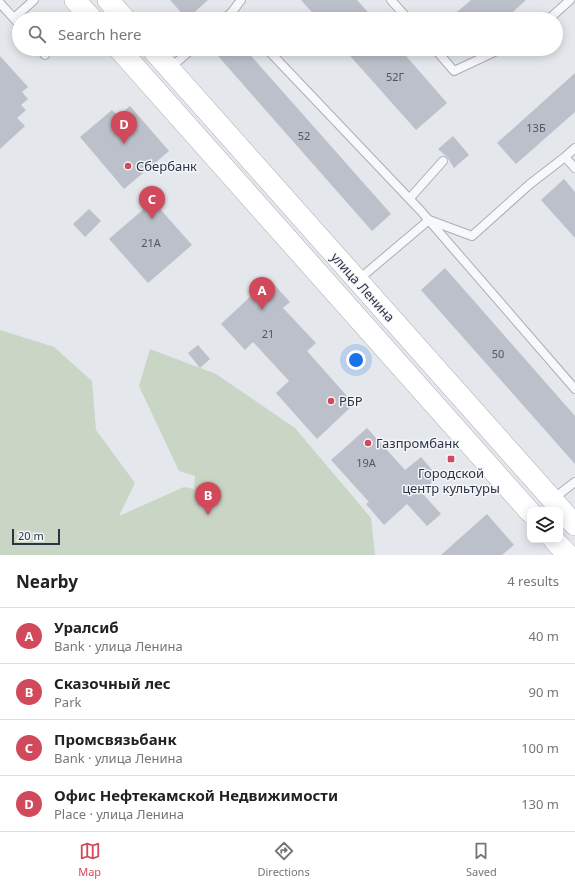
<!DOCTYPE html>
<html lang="en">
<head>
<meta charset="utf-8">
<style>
	:root { --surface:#fff; --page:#f6f6f6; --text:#222; --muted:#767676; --line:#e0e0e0; --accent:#d1495b }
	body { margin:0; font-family:"Noto Sans",sans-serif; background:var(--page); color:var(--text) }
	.controls { position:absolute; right:12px; bottom:12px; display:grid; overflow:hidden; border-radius:8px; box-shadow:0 2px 10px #0003 }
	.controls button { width:36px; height:36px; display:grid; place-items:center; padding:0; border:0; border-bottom:1px solid var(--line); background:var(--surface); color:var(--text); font:20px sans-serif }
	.scale { position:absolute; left:12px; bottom:10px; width:48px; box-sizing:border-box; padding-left:4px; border:2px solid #2b3445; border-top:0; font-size:11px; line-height:14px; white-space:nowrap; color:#2b3445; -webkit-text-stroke:3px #f4f6f9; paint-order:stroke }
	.you { position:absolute; left:356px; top:360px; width:14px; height:14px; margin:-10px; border:3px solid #fff; border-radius:50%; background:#1a73e8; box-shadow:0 0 0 6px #1a73e833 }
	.badge { display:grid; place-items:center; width:26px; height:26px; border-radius:50%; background:var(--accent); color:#fff; font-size:13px; font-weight:700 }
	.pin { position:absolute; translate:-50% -33px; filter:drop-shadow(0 1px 2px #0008) }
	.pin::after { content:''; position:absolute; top:21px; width:14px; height:12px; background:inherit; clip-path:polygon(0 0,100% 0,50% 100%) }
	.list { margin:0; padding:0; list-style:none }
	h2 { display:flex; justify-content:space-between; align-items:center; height:52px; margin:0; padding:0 16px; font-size:17px }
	h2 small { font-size:13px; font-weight:400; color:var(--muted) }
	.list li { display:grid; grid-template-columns:26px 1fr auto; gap:12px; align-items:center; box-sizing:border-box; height:56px; padding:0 16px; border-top:1px solid var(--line) }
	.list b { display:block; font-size:15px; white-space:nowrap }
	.list p { margin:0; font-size:13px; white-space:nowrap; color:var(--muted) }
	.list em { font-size:13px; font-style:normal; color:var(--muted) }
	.icon { flex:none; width:22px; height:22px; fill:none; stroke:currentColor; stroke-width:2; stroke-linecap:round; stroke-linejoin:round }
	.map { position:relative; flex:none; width:575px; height:555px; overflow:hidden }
	.search { position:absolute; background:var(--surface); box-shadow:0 2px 10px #0003; left:12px; right:12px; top:12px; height:44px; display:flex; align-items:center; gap:10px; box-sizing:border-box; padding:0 14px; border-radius:22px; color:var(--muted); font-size:15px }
	.sheet { height:276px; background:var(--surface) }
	nav { display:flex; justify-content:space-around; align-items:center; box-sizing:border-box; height:56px; border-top:1px solid var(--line); background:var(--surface); font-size:11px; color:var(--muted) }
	nav a { display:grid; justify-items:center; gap:2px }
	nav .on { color:var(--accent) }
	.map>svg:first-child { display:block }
</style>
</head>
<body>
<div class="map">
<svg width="575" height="555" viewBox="0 0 575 555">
	<rect width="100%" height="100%" fill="#e4e7ec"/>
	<path fill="#c9d6c5" d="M0,330L54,347L92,381L96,430L135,483L119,516L184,487L194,489L195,476L179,471L139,386L150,349L216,374L295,428L371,518L375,554L374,555H0Z"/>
	<g fill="#bbc0ca">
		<path d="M170,0H208L187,19Z"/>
		<path d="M301,0H357L374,19H318Z"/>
		<path d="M471,0H526L505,19H449Z"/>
		<path d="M225,49H245L391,214L372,231L218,56Z"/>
		<path d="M344,49H400L447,103L416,130Z"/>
		<path d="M0,56L28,87L22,92L28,99L21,105L26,110L17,118L25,126L0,149Z"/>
		<path d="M575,73V112L516,164L497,143Z"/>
		<path d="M130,106L169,151L124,189L80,137L112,110L118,116Z"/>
		<path d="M453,136L469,155L454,168L447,157L438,149Z"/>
		<path d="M564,179L575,192V238L541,200Z"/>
		<path d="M153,201L192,245L148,283L109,239Z"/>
		<path d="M89,209L101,221L85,237L73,224Z"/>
		<path d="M445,268L575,416V464L421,290Z"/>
		<path d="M269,279L290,302L283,308L316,343L307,351L354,404L317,439L276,393L289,381L253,342L245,350L221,324Z"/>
		<path d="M198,345L210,359L200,368L188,353Z"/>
		<path d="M367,428L405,470L421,457L438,477L421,492L441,514L427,526L407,504L384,525L366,504L369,502L331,460Z"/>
		<path d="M487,514L514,545L502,555H441Z"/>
	</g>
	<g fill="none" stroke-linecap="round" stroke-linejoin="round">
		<g stroke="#a9aeb7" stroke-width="10">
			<g id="service">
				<path d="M391,0L408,19"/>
				<path d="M0,3L19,24"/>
				<path d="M14,18L34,0"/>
				<path d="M224,19L232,12"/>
				<path d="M238,19L232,12L241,0"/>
				<path d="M549,19L570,0"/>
				<path d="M40,49L45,55"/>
				<path d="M267,49L420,210L575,389"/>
				<path d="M435,49L454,71L501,49"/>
				<path d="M170,68L192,49"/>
				<path d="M575,148L565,157L575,168"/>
				<path d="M410,198L443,161"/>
				<path d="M358,280L429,220L472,236L530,184L565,157"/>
				<path d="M553,499L575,482"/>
			</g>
		</g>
		<g stroke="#a9aeb7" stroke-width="22">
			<g id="secondary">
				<path d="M75,0L92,19"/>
				<path d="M108,0L125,19"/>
				<path d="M119,49L530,512"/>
				<path d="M152,49L575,525"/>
				<path d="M554,540L568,555"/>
			</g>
		</g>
		<use href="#service" stroke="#f7f8fa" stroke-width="8"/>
		<use href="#secondary" stroke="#fff" stroke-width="21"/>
	</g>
	<g fill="#d1495b" stroke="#f4f6f9" stroke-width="1.5">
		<circle cx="128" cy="166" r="4"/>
		<circle cx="331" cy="401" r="4"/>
		<circle cx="368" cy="443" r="4"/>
		<rect x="447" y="455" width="8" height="8" rx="2"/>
	</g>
	<g text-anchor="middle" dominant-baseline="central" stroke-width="3" stroke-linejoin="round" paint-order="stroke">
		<g font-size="11" fill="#4f5766">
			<text x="395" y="76">52Г</text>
			<text x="536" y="127">13Б</text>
			<text x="304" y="135">52</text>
			<text x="151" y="242">21А</text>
			<text x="268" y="333">21</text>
			<text x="498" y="353">50</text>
			<text x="366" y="462">19А</text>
		</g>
		<g font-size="13" fill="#2b3445" stroke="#f4f6f9" text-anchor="start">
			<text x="136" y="166">Сбербанк</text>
			<text x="339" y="401">РБР</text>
			<text x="376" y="443">Газпромбанк</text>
			<text x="451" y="473" text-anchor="middle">Городской<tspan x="451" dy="15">центр культуры</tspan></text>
		</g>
		<g font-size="13" fill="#2b3445" stroke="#f4f6f9">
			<text transform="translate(363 287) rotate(48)">улица Ленина</text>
		</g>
	</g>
</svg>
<div class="controls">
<button><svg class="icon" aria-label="layers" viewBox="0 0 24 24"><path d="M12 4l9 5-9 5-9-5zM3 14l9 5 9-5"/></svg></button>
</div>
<div class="scale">20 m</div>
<div class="you"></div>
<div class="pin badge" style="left:262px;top:310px">A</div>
<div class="pin badge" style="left:208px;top:515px">B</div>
<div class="pin badge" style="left:152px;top:219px">C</div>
<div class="pin badge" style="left:124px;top:144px">D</div>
<div class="search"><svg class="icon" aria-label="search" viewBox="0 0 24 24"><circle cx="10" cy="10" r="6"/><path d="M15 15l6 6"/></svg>Search here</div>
</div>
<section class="sheet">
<h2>Nearby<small>4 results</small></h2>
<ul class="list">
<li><span class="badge">A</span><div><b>Уралсиб</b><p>Bank · улица Ленина</p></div><em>40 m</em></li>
<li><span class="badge">B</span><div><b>Сказочный лес</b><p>Park</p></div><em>90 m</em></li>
<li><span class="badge">C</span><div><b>Промсвязьбанк</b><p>Bank · улица Ленина</p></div><em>100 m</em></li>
<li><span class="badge">D</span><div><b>Офис Нефтекамской Недвижимости</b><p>Place · улица Ленина</p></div><em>130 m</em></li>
</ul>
</section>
<nav>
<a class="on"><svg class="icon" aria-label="map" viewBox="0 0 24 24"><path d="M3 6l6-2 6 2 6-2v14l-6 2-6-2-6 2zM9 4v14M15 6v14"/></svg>Map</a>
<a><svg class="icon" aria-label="directions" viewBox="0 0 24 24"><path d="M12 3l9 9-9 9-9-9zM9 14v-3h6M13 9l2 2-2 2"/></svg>Directions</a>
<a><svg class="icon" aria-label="saved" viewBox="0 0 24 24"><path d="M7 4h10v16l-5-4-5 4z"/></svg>Saved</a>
</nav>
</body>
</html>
